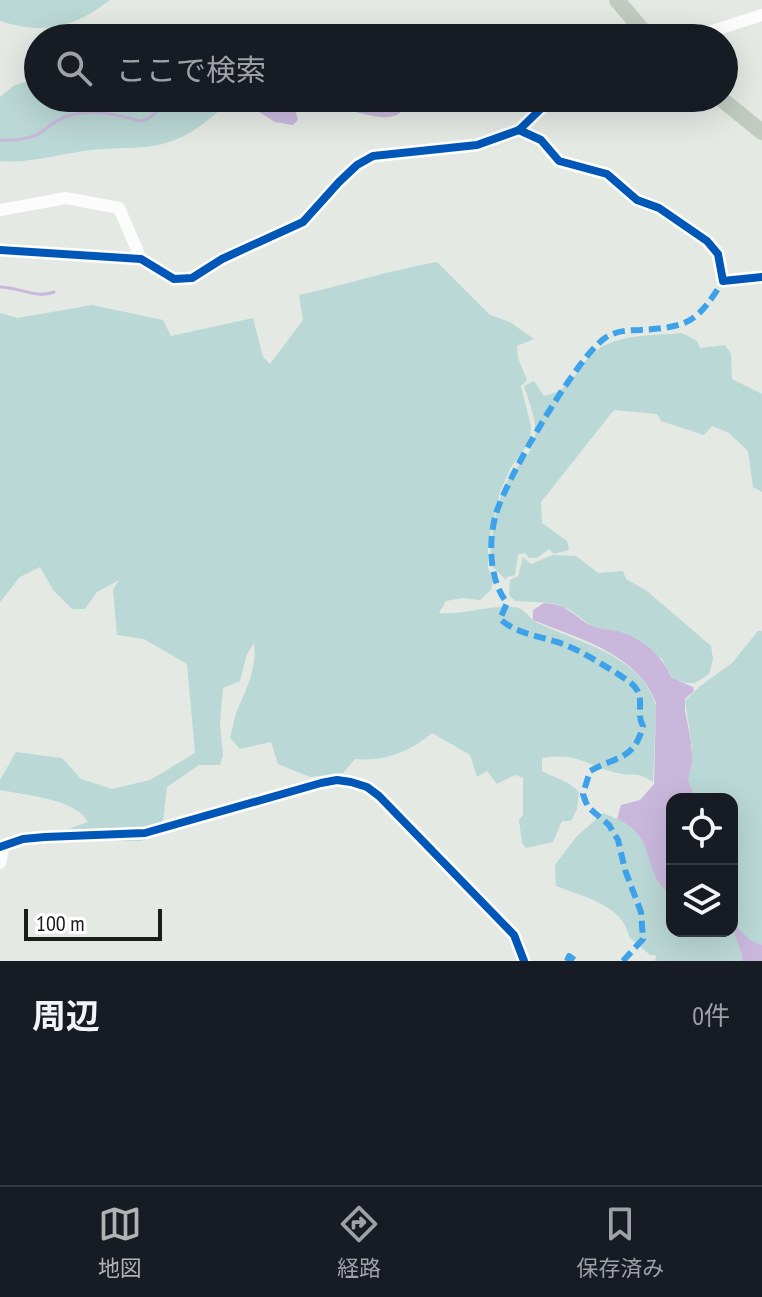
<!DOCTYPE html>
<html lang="ja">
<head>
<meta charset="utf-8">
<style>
	:root { --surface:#171b24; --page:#242831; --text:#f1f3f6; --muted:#9ea1a6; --line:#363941; --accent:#b0b2b3 }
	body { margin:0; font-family:"PT Sans Narrow","Noto Sans JP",sans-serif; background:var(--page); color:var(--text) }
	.controls { position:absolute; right:24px; bottom:24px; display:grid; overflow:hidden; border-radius:16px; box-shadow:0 8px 32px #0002 }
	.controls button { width:72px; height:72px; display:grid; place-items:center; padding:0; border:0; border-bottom:2px solid var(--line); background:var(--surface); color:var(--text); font:40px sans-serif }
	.scale { position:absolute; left:24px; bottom:20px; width:138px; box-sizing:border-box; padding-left:8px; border:4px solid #1b1b1b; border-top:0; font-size:22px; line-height:28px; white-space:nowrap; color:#1b1b1b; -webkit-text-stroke:6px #fff; paint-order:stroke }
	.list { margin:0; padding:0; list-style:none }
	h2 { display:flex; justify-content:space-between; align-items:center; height:104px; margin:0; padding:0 32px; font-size:34px }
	h2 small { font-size:26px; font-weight:400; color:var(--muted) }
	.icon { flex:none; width:44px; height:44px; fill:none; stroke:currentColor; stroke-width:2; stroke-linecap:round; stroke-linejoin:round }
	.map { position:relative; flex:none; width:762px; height:961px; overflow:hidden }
	.search { position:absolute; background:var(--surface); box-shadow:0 8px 32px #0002; left:24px; right:24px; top:24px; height:88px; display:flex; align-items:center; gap:20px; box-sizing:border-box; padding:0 28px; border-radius:44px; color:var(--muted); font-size:30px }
	.sheet { height:224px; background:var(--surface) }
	nav { display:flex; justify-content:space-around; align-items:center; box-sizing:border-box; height:112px; border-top:2px solid var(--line); background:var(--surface); font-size:22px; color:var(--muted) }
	nav a { display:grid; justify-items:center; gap:4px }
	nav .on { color:var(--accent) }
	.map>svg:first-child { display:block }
</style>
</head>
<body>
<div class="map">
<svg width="762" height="961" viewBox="0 0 762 961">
	<rect width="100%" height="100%" fill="#e4e9e4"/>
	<g fill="#bad8d5">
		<path d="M0,0H110C74,28 44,35 0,21Z"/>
		<path d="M38,78V98H228C224,107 216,114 208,120C166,154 141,145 92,150C61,153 31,164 0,161V97L15,85Z"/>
		<path d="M437,262L490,315L510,322L534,339L517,346L518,358L527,380L521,386L531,426L530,441L511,467L500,492L488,543V568L493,581L491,590L480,600L463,598L446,601L439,613C464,615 489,605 513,607C526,608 529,619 538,623C579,643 643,656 656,706L653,782C635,770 635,777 617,773C585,765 578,752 542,758V771C555,778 569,781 579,792L577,809L571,821H562L553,842L526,848L522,843L519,820L523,815V778L515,775L497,784L487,771L477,777L470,755L432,733C410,752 384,762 355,759L343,773L310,777L278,764L271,742L240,749L230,738C233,728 234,716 239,706C248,686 257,666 254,643L247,654L240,681L223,688L220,724L223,755L220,765H199L167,787L163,822L154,837L141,841L68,840L58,833L88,822C77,799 24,795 0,790V780L16,752L62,758L81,779L112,789L150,780L195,753L187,664L144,639L117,635L113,590L119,580L97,592L85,609H72L53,590L40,567L20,577L0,602V313L18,318L92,305L163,320L171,336L253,318L263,357L270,364L303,320L299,295C346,285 390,270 437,262Z"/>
		<path d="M682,333L697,341L700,348L725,345L731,354L732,379L762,394V492L753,487L748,451L729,433L712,426L704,435L661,421L657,414L614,410L541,502L542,523L567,541L569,550L554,554L549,549L537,558H529L525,553L518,555L515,575L507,577L506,580L490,564C491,535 495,504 509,478C516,466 531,455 534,442C539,423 529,403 524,386L534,381L544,396C576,389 575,367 596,351C619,333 655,336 682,333Z"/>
		<path d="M553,555L576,556L598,573L623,571L626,579L647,591L711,646L713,659L709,674L695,683H685L673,679L662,659L624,633L593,627L570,610L553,603L515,601L509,595L510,580L518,576L523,557L531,564Z"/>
		<path d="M758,631H762V945C749,944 740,930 732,921V799H697L687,779L692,746L685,701L699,687L732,663Z"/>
		<path d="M603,813L636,827L644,843L655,876L672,897V931H732L738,938L742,961H655L656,955H650L629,937C624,905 581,896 556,886L555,865L577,836Z"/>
	</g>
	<g fill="#c9b8dc">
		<path d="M209,98H292L298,120L293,125L275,122L253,108L224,111Z"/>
		<path d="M307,98H395L403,100V110C389,127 353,109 335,107C326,105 318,110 309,107Z"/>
		<path d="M544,603C565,603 574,616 590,625C599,630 611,629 621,632C645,640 662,656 672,678L693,687L694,691L685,699V711L691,741L692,762L688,781L697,799H672V892L670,893C640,873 659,837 617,819L621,805L640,800L654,784L656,703C639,654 577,638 533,620V610Z"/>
		<path d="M732,922L750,940L762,945V961H742C742,947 732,935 732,922Z"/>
	</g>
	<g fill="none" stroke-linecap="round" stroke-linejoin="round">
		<g stroke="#c9b8dc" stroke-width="3">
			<path d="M0,140C15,141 31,140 43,131C50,126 56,120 65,117C89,108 116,114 140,121C155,118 158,109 166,98"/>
			<path d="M0,287C18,287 37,299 54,292"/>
		</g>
		<g stroke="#fbfcfb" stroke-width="12">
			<path d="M592,38L603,32L621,38"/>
			<path d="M690,38L762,15"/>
			<path d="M519,130L541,140L559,161L607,174L637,200L659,208L707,241L718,254L723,281L762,277"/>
			<path d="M0,210L66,198L119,208L141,259"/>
			<path d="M0,250L141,259L174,279L192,278L222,259L303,222L339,182L357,165L373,156L477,145L519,130L552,98"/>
			<path d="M0,847L23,839L45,837L145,833L321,783L337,780L351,782L367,787L379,796L514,935L524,961"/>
			<path d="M0,863L4,845"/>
		</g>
		<g stroke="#c2cbc0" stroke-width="16">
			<path d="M617,0L649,38"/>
			<path d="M720,98L762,132"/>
		</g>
		<g stroke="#3da2ea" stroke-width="6" stroke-dasharray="12 6" stroke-linecap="butt">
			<path d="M567,961L569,956L576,961"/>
			<path d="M623,961L643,939L641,912L625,870L618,840L609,825L588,807L585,800L583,794L590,771C616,756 634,761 643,726C636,715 644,702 637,690C633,683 625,679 618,674C600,663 583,652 563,644C541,636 518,635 500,619L507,603C489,580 488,541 496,514C506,479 576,358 605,338C615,331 628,330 640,330C690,327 697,322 723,281"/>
		</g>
		<g stroke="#fff" stroke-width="13">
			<g id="cycleway">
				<path d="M519,130L541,140L559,161L607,174L637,200L659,208L707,241L718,254L723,281L762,277"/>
				<path d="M0,250L141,259L174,279L192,278L222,259L303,222L339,182L357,165L373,156L477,145L519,130L552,98"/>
				<path d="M0,847L23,839L45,837L145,833L321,783L337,780L351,782L367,787L379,796L514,935L524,961"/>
			</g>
		</g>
		<use href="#cycleway" stroke="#0057b8" stroke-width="8"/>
	</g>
</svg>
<div class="controls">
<button><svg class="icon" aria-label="locate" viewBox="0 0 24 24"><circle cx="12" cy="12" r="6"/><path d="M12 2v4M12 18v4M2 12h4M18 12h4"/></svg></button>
<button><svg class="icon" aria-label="layers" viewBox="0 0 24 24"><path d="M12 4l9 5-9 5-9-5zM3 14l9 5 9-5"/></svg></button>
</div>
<div class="scale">100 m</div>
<div class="search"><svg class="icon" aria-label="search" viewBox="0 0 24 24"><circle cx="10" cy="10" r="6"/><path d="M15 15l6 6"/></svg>ここで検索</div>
</div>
<section class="sheet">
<h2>周辺<small>0件</small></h2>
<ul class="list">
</ul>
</section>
<nav>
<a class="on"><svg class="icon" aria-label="map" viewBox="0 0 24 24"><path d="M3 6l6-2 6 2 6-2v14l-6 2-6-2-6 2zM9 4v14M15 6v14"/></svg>地図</a>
<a><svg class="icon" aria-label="directions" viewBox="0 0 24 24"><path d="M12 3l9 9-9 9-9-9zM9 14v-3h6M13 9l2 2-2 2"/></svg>経路</a>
<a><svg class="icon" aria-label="saved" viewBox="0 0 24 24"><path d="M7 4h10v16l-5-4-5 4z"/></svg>保存済み</a>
</nav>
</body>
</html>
